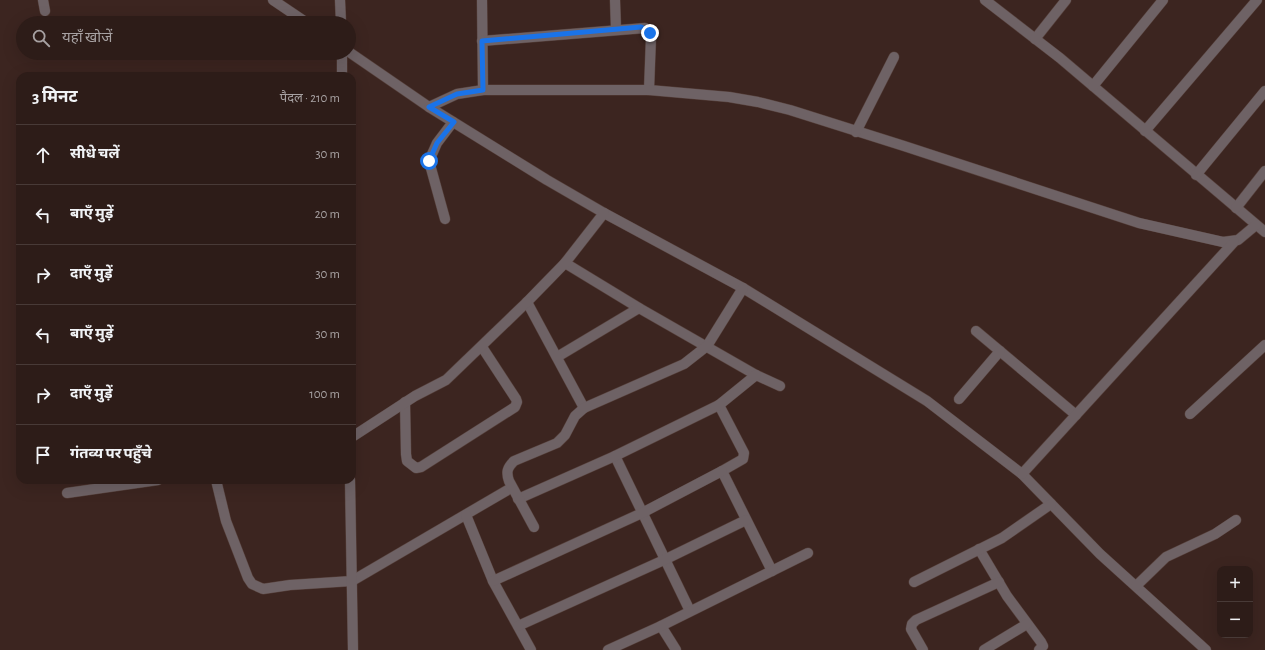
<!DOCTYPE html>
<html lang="hi">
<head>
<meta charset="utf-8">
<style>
	:root { --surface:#2d1c18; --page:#392925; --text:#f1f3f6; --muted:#a7a1a2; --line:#483a37 }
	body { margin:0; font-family:"Alegreya Sans","Noto Sans Devanagari",sans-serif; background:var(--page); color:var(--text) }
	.controls { position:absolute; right:12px; bottom:12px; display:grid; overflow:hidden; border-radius:8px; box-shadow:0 4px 16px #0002 }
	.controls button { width:36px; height:36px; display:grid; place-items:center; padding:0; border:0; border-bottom:1px solid var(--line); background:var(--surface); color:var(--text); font:20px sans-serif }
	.stop { position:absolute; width:12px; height:12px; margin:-9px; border:3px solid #1a73e8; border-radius:50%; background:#fff }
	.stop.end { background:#1a73e8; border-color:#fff; box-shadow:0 1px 4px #0008 }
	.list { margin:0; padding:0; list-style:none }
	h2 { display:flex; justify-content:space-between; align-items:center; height:52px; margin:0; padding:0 16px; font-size:17px }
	h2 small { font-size:13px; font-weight:400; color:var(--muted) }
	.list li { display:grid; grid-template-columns:26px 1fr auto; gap:12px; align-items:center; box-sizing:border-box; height:60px; padding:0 16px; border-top:1px solid var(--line) }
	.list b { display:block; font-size:15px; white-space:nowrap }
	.list em { font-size:13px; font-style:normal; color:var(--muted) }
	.icon { flex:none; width:22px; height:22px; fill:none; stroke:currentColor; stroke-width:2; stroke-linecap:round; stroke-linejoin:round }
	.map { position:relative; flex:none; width:1265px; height:650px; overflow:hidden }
	.search { position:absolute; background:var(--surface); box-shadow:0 4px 16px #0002; left:16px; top:16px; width:340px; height:44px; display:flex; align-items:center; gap:10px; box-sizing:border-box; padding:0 14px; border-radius:22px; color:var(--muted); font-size:15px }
	.panel { position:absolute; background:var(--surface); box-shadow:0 4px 16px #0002; left:16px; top:72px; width:340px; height:412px; border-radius:12px }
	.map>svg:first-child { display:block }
</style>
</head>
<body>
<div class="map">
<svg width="1265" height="650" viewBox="0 0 1265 650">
	<rect width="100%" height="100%" fill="#3c2520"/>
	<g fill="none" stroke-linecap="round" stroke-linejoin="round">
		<g stroke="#56403b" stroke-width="11">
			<g id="minor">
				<path d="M43,0L45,11"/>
				<path d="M273,0L307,23"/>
				<path d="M340,0L341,23"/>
				<path d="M482,0L483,90"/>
				<path d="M615,0L616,29"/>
				<path d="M985,0L1060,58L1265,232"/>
				<path d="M1035,39L1066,0"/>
				<path d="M482,41L645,28L651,37L649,90"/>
				<path d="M349,52L429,107L547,180L604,213L743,288L927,401L1022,474L1100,554L1206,650"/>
				<path d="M342,53V76"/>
				<path d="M1093,86L1163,0"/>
				<path d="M429,107L457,94L483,90H649L729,97L758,102L790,110L904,146L1139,223L1223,242L1238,240L1256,225"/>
				<path d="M1145,131L1257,0"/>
				<path d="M856,132L894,57"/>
				<path d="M1196,175L1265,91"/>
				<path d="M1236,208L1265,171"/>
				<path d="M445,219L429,161L437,143L453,122"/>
				<path d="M565,263L639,308L756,375L780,386"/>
				<path d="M976,331L1076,415"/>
				<path d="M557,357L639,308"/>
				<path d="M959,399L1000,351"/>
				<path d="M405,402L406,454L407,461L416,468L421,467L515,407L517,402L516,399L482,347"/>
				<path d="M719,405L744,453L743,459L722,471L772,571"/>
				<path d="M584,408L527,302L565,263L604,213"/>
				<path d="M1190,414L1265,345"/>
				<path d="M352,437L415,396L446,380L527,302"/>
				<path d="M615,456L690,611"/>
				<path d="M1022,474L1234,242"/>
				<path d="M216,480L226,521L248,578L252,584L263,589L290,585L352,581L511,488"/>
				<path d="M350,480L353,650"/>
				<path d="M67,493L158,480"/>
				<path d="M518,499L615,456L719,405L756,375"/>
				<path d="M466,515L493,581L531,650"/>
				<path d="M534,527L509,481C506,472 507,468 514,461L557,443L565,435L575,416L584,408L684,364L707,346L743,288"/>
				<path d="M979,549L1007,596L1041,642L1043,646L1039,650"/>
				<path d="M493,581L642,513L722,471"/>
				<path d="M914,582L1002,538L1051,504"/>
				<path d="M1136,586L1166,557L1215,534L1236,520"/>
				<path d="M518,626L664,560L746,520"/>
				<path d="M661,626L676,650"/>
				<path d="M608,650L661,626L808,553"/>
				<path d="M923,650L911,629L912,624L916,620L999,582"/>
				<path d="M984,650L1027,624"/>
			</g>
		</g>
		<use href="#minor" stroke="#6e6265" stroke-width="10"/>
	</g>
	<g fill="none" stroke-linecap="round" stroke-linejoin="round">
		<path stroke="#1a73e8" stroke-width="5" d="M429,161L437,143L454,122L429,107L457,94L483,90L482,41L641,27L648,30L650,33"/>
	</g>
</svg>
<div class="controls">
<button>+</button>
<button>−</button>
</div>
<div class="stop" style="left:429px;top:161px"></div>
<div class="stop end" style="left:650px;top:33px"></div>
<div class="search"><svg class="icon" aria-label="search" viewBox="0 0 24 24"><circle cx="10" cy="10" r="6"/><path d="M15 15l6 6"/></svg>यहाँ खोजें</div>
<section class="panel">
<h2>3 मिनट<small>पैदल · 210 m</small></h2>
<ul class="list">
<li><svg class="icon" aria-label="ahead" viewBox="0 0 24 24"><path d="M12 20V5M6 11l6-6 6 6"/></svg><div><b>सीधे चलें</b></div><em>30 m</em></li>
<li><svg class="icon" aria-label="left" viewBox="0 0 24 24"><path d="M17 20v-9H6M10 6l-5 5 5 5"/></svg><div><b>बाएँ मुड़ें</b></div><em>20 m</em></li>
<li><svg class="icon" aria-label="right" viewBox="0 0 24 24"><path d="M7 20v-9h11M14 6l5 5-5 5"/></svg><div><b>दाएँ मुड़ें</b></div><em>30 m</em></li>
<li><svg class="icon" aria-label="left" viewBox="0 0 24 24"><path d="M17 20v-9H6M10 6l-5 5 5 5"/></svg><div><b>बाएँ मुड़ें</b></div><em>30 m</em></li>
<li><svg class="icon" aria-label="right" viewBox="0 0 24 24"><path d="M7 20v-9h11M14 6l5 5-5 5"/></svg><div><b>दाएँ मुड़ें</b></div><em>100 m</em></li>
<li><svg class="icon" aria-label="arrive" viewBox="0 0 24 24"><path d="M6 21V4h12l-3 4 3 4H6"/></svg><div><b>गंतव्य पर पहुँचे</b></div></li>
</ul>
</section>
</div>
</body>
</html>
